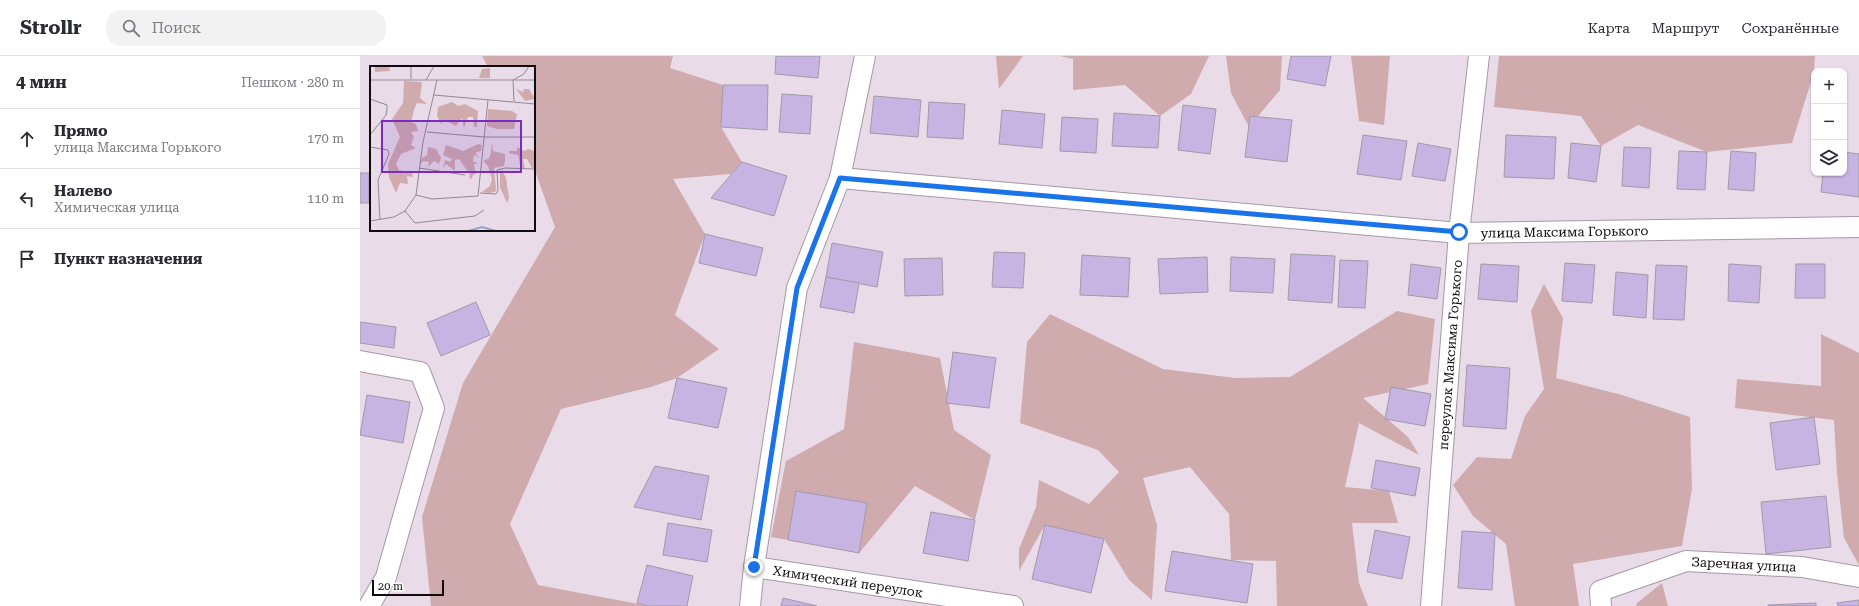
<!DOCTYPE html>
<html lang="ru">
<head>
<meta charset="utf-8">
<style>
	:root { --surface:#fff; --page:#f2f2f3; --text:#2b2b33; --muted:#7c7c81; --line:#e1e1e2 }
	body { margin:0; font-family:"Roboto Serif",serif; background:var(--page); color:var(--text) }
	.controls { position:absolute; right:12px; top:12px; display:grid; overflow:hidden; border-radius:8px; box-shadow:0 1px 3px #0004 }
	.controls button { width:36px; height:36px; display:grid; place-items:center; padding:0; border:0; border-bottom:1px solid var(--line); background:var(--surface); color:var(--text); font:20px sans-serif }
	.scale { position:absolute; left:12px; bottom:10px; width:72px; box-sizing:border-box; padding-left:4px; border:2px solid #0f0b0f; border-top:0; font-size:11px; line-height:14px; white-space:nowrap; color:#0f0b0f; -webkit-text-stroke:3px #fff; paint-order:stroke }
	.stop { position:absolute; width:12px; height:12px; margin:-9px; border:3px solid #1a73e8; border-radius:50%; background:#fff }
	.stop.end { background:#1a73e8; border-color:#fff; box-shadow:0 1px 4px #0008 }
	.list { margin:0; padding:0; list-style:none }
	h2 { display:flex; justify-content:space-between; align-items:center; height:52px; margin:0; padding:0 16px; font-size:17px }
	h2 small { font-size:13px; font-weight:400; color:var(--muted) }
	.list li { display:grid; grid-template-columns:26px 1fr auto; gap:12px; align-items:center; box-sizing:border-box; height:60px; padding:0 16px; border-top:1px solid var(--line) }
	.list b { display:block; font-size:15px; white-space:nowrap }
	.list p { margin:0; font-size:13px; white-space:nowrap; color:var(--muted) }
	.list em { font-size:13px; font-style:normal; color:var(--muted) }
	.icon { flex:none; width:22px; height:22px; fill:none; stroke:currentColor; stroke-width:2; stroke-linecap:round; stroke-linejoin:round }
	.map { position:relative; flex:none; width:1499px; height:550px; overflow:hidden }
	header { display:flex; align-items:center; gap:24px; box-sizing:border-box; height:56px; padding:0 20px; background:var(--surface); border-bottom:1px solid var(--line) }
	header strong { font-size:19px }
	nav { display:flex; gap:22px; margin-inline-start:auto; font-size:14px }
	.search { width:280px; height:36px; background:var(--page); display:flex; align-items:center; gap:10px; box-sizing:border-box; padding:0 14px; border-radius:16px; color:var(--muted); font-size:15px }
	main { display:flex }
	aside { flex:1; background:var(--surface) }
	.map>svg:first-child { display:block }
</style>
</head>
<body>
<header>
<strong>Strollr</strong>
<div class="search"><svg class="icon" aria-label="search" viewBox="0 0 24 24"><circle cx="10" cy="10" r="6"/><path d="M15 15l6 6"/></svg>Поиск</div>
<nav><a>Карта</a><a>Маршрут</a><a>Сохранённые</a></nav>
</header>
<main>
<aside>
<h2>4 мин<small>Пешком · 280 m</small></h2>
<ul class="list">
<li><svg class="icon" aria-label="ahead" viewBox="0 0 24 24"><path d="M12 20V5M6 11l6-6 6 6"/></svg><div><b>Прямо</b><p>улица Максима Горького</p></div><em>170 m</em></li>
<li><svg class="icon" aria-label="left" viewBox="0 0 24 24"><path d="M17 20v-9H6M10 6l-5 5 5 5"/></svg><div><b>Налево</b><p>Химическая улица</p></div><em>110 m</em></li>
<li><svg class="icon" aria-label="arrive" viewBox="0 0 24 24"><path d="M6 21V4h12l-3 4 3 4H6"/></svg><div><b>Пункт назначения</b></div></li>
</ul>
</aside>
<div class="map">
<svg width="1499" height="550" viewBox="0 0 1499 550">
	<rect width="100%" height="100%" fill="#e9dce8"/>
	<g fill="#cfabae">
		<path d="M122,0H313L310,12L363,29L361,71L382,106L371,118L313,123L345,178L315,259L359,293L317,322L291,331L201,353L150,468L178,529L289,550H71L62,461L103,327L195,171L174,112V11H128Z"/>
		<path d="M636,0H663L639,33Z"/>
		<path d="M700,0H849L831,38L800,60L765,29L713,34V3Z"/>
		<path d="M866,0H922L920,34L889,71L871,37Z"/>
		<path d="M991,0H1030L1024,69L999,65Z"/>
		<path d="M1139,0H1455L1454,16L1432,87L1347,96L1278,69L1241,90L1221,60L1134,51Z"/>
		<path d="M1184,228L1203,262L1196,322L1262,339L1330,361L1332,433L1322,490L1213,508L1219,550H1155L1146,488L1113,460L1093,429L1117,401L1151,403L1165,360L1184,333L1171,255Z"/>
		<path d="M1037,255L1075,263L1068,328L1003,342L1048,381L1059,399L999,367L985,431L1029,435L1038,467H992L999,527L1008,550H917L916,505L871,504L869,458L830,411L783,422L797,469L792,544L769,524L744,483L685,469L659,515V493L676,451L679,424L729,448L759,416L738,394L660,367L667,286L690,258L803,313L875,322L930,321Z"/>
		<path d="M1461,278L1499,297V509L1484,482L1477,418L1474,364L1375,352L1377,323L1461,330Z"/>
		<path d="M494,286L580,302L594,374L631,399L615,464L555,430L499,497L507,447L436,435L428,484L411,481L426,405L484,373Z"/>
		<path d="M1302,527L1308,550H1276L1277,547Z"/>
	</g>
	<g fill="#c7b4e2" stroke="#a09aa8">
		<path d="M416,0H460L458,22L415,18Z"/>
		<path d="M931,0H971L965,30L927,23Z"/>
		<path d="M363,29H408L407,74L361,71Z"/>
		<path d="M422,38L452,40L450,78L419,76Z"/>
		<path d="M514,40L561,44L558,81L510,77Z"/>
		<path d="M569,46L605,48L603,83L567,81Z"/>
		<path d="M823,49L856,53L850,98L818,94Z"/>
		<path d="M642,54L685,58L682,92L639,88Z"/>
		<path d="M754,57L800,60L798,92L752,90Z"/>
		<path d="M890,60L932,64L927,106L885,101Z"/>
		<path d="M702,61L738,63L736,97L700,95Z"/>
		<path d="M1003,79L1047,85L1041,124L997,118Z"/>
		<path d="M1146,79L1196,81L1194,123L1144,121Z"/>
		<path d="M1058,87L1091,93L1085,125L1052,120Z"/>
		<path d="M1211,87L1241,90L1236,126L1208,122Z"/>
		<path d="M1264,91L1291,92L1289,132L1262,130Z"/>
		<path d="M1319,95L1347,96L1345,134L1317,133Z"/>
		<path d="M1371,95L1396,97L1394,135L1368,133Z"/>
		<path d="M1484,96L1499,98V141L1461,136L1463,117H1484Z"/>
		<path d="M382,106L427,120L414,160L351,142Z"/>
		<rect x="0" y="117" width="9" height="30"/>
		<path d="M345,178L403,192L396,220L339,207Z"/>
		<path d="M472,187L523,196L517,231L466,221Z"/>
		<path d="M634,196L665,197L663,232L632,231Z"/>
		<path d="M931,198L975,200L972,247L928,244Z"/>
		<path d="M722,199L770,202L768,241L720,239Z"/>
		<path d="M847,201L848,236L800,238L798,203Z"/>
		<path d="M871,201L915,203L913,237L870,235Z"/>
		<path d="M582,202L583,239L545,240L544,203Z"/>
		<path d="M980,204L1008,205L1005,252L978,251Z"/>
		<path d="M1205,207L1235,209L1232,247L1202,245Z"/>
		<path d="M1051,208L1081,212L1077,243L1048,239Z"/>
		<path d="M1121,208L1159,210L1157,246L1118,243Z"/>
		<path d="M1369,208L1401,210L1399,247L1368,245Z"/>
		<path d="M1436,208H1465V242H1435Z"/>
		<path d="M1296,209L1327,210L1324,264L1293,263Z"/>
		<path d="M1256,216L1288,219L1286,262L1253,259Z"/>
		<path d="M466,221L499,227L494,257L460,251Z"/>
		<path d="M116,246L130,279L81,300L67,267Z"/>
		<path d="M0,266L36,271L34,292L0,287Z"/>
		<path d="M593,296L636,302L629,352L586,347Z"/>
		<path d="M1107,309L1150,312L1146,373L1103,370Z"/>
		<path d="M317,322L367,332L358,372L308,362Z"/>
		<path d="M1031,331L1071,338L1065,370L1025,363Z"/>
		<path d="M7,339L50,346L43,387L0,379Z"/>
		<path d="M1454,361L1460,408L1416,414L1410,367Z"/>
		<path d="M1016,404L1060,412L1055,440L1011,432Z"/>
		<path d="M295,410L349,420L341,464L274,451Z"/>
		<path d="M436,435L507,447L499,497L428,484Z"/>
		<path d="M1466,440L1471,491L1406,498L1401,446Z"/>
		<path d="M571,456L615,464L608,505L563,497Z"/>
		<path d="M308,467L352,474L347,506L303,499Z"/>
		<path d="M685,469L744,483L731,537L672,523Z"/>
		<path d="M1015,474L1050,481L1042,523L1007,516Z"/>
		<path d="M1102,475L1135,477L1132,534L1098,532Z"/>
		<path d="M812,495L893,508L887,547L805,535Z"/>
		<path d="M287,509L333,520L327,550H289L277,547Z"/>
		<path d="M423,542L457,550H421Z"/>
		<path d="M1499,544V550H1478L1477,547Z"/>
		<path d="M1456,547V550H1408V549Z"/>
	</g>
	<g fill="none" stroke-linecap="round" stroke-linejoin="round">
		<g stroke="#a599a5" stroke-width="22">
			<g id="street">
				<path id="s1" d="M480,122L1099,177L1499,171"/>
				<path d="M0,305L60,316L74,352L26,521L9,550"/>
				<path id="s2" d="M394,511L653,550"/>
				<path d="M390,550L394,511L437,232L480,122L505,0"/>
				<path id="s3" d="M1071,550L1099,177L1119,0"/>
				<path id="s4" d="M1241,550L1240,535L1326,505L1442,511L1499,521"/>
			</g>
		</g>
		<use href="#street" stroke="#fff" stroke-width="20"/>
	</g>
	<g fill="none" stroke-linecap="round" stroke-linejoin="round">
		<path stroke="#1a73e8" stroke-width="5" d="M394,511L437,232L480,122L1099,176"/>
	</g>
	<g text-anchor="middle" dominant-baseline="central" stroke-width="3" stroke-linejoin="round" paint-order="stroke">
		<g font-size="13" fill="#0f0b0f" stroke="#fff">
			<text stroke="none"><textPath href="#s1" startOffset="727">улица Максима Горького</textPath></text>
			<text stroke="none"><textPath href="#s3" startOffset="252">переулок Максима Горького</textPath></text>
			<text stroke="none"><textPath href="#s4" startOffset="164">Заречная улица</textPath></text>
			<text stroke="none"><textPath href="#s2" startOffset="95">Химический переулок</textPath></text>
		</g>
	</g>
	<g transform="translate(10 10)">
		<rect width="165" height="165" fill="#e9dce8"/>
		<path d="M5,0H19L20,5L5,6ZM120,2V12H109L112,3ZM34,15L52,16L50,32L57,38L47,37L44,44L41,56L46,58L48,65L41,66L44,71L41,79L46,82L31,88L26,98L29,104L42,107L43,111L37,110L38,118L30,117L26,127L19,111L18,98L30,71L22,53L33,37ZM146,23L153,26L154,23H159L165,33L155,35ZM82,36L88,40L95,38L108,45L107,61H104L103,51H98L94,62L92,52L86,60L74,54L71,58L67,50L68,41ZM118,43L142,45L147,48L144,63H127L117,60ZM122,76L123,85L135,88V95L134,100L124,102L126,124L125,126L119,127L112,126L120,120L122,113L118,100L113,95L119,92L121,86ZM108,78L112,79L111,85L105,87L110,92L104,89L103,95L108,98H104L106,108L103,109L102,112L99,113L100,109L89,93L85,94V105L76,98L73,102L75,94L80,96L82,93L73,89L76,79L93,85ZM58,81L66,83L71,92L69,98L64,95L58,101L59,96L53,95L50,99L52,92L57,89ZM147,81L155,85L158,83L165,85V102H162L157,93H153L155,103H151L148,89L139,87V85H147ZM132,104L136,112L139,132L137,137L130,121V105Z" fill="#cfabae"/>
		<path fill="none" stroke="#9ca0ce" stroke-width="2" d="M98,165L112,161L126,165"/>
		<path fill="none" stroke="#928891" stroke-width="1" d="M41,0V13M0,14H143L154,8L159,0M56,14L64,0M64,29L165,38M0,33L17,39V43L16,49L0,69M144,35L143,14H165M57,66L114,71H165M0,81L18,84L19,88L8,114L10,154M49,102L95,109M110,127L126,128L128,124L127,104L135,102L165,103M46,129L62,133L108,130L118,34M35,145L45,157L105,150L114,144M0,155L24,151L35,145L46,129L53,76L67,14"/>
		<path fill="#7b2cbf" fill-opacity="0.15" stroke="#7b2cbf" stroke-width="2" d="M12,55H151V106H12Z"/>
		<rect width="165" height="165" fill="none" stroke="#0f0b0f" stroke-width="2"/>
	</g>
</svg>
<div class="controls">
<button>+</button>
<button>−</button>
<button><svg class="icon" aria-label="layers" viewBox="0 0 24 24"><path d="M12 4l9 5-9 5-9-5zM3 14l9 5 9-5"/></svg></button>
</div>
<div class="scale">20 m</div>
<div class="stop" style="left:1099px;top:176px"></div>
<div class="stop end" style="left:394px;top:511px"></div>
</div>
</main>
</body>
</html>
